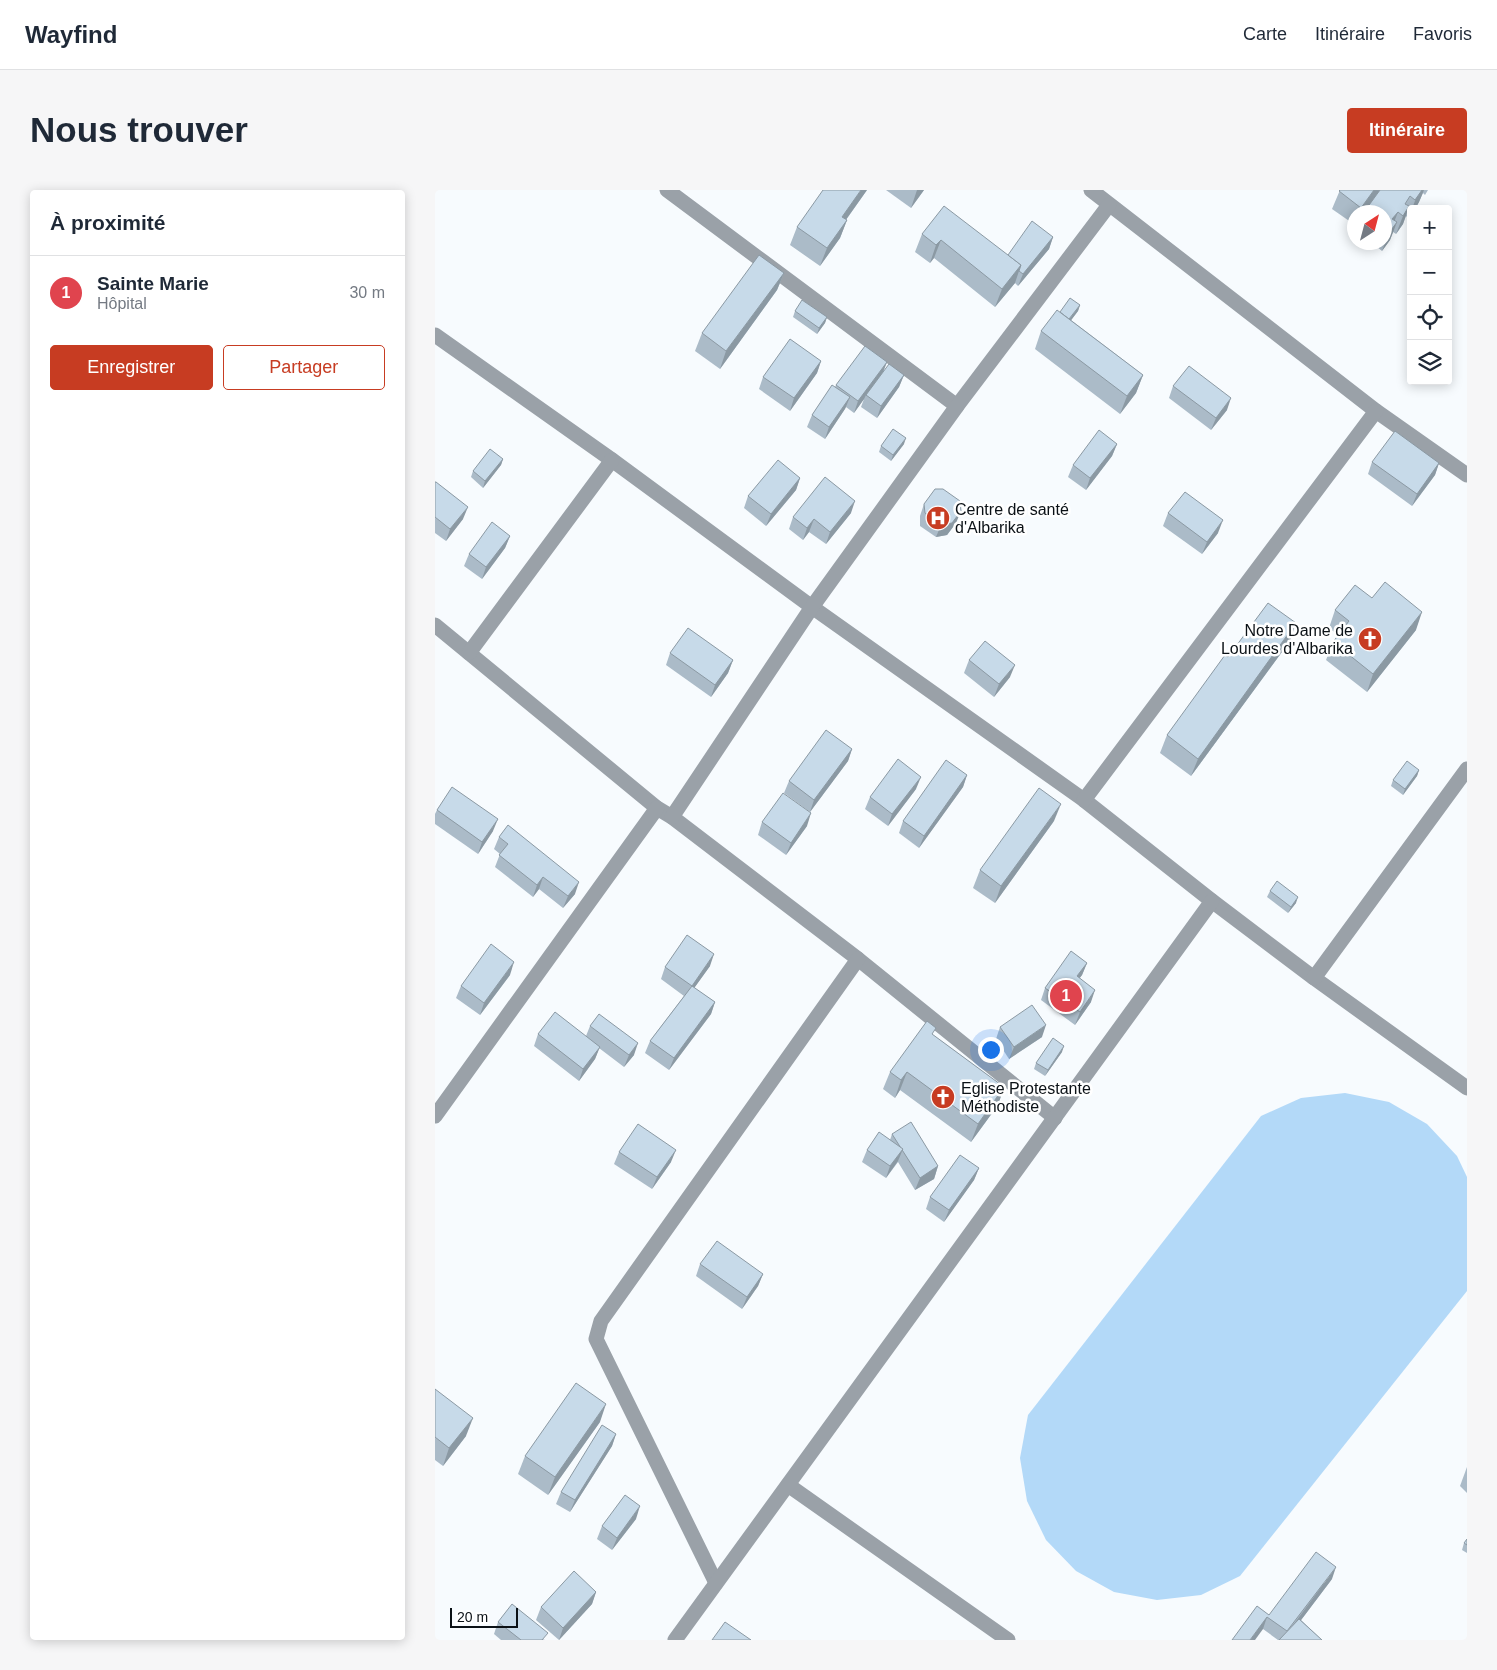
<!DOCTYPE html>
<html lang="fr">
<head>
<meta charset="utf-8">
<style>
	:root { --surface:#fff; --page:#f6f6f7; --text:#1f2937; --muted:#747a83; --line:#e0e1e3; --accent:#c73c22 }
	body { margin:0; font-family:Arial,sans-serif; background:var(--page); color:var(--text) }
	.controls { position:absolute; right:15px; top:15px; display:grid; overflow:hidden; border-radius:5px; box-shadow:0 2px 12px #0003 }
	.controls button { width:45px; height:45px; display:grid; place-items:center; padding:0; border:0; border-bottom:1px solid var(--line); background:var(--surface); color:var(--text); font:25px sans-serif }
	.compass { position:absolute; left:912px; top:15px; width:45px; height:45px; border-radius:50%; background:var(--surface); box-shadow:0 2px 12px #0003; rotate:36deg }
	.scale { position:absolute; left:15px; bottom:12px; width:68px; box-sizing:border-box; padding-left:5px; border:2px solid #0b1116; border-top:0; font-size:14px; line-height:18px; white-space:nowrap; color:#0b1116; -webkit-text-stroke:4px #fff; paint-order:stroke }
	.you { position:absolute; left:555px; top:859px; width:18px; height:18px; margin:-12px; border:4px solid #fff; border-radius:50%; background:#1a73e8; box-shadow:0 0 0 8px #1a73e833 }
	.badge { display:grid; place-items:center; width:32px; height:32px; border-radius:50%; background:var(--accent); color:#fff; font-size:16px; font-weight:700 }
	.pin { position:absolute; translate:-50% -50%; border:2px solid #fff; box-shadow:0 1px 5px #0006 }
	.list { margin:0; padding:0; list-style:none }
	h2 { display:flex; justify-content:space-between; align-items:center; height:65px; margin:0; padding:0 20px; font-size:21px }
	h2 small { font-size:16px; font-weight:400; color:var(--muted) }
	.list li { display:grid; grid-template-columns:32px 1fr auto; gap:15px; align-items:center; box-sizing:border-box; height:75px; padding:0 20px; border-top:1px solid var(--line) }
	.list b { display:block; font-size:19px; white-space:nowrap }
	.list p { margin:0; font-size:16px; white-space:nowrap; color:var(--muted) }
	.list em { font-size:16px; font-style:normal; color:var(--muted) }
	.actions { display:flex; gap:10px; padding:15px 20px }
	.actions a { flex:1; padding:11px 0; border:1px solid var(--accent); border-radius:5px; text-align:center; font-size:18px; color:var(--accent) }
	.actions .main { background:var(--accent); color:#fff }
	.icon { flex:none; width:28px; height:28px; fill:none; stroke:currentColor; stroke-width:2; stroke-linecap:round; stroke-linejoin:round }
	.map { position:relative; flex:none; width:1032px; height:1450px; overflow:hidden; border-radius:5px }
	header { display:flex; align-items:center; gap:30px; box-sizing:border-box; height:70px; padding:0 25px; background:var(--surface); border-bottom:1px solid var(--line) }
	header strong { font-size:24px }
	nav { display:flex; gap:28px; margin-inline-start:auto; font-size:18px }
	.intro { display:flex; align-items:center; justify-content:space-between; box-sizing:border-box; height:120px; padding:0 30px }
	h1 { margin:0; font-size:35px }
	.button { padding:12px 22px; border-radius:5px; background:var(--accent); color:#fff; font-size:18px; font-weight:700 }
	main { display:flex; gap:30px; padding:0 30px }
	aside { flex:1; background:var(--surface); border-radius:5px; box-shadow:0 2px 12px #0003 }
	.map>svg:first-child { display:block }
</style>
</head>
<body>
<header>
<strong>Wayfind</strong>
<nav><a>Carte</a><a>Itinéraire</a><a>Favoris</a></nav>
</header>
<div class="intro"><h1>Nous trouver</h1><a class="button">Itinéraire</a></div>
<main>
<aside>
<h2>À proximité<small></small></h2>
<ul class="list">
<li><span class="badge" style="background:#e0444e">1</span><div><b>Sainte Marie</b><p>Hôpital</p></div><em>30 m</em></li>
</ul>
<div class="actions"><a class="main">Enregistrer</a><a>Partager</a></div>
</aside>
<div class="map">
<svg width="1032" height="1450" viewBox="0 0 1032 1450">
	<rect width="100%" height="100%" fill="#f7fbfe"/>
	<path fill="#b3d9f8" d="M910,903L954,912L992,934L1022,966L1032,987V1101L805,1386L766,1405L722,1410L679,1402L641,1381L611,1350L592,1311L585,1268L593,1225L826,926L866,908Z"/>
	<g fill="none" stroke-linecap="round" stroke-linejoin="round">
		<g stroke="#9aa1a8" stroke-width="15">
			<path d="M232,0L522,216"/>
			<path d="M656,0L941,221L1032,285"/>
			<path d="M0,145L177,270L377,417L649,610L777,711L879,788L1032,898"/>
			<path d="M0,435L222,618L237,627L423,769L620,928"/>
			<path d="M34,463L177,270"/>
			<path d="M649,610L941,221"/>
			<path d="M237,627L377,417L522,216L674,15"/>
			<path d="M879,788L1032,579"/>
			<path d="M0,926L222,618"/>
			<path d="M353,1295L573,1450"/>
			<path d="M281,1393L161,1149L166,1131L423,769"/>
			<path d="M240,1450L777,711"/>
		</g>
	</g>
	<g fill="#abbbc8">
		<path d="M432,0L411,30H412L405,48L385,76L355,55L362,37Z"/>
		<path d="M451,0H489L476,18Z"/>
		<path d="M905,0H993L990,5L988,3L984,12L980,19H976V24L973,28L971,26L968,34L961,44L958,42L955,50L947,61L936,52H950V22H920V35L897,19Z"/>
		<path d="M487,44L573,65L618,47L614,59L583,96L580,93L560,117L499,68L495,73L480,62Z"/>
		<path d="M349,83L342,100L285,179L260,161L267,143Z"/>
		<path d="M645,115L643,121L636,130L708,185L701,203L685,224L600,159L606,141L625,122Z"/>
		<path d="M360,121L392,127L390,133L382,144L358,127Z"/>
		<path d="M386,171L382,183L355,221L324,199L328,187Z"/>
		<path d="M452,172L449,180L469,185L464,197L442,228L426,217L429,209L419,223L411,217L390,249L372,237L377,225L400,197L401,195Z"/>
		<path d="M738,196L792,220L776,240L734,208Z"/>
		<path d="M469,254L456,271L444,262L446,256Z"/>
		<path d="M682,254L677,266L651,300L633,287L638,275Z"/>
		<path d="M68,269L66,275L48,298L36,287L38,281Z"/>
		<path d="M937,272L1004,273L1000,285L977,316L933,284Z"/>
		<path d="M365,288L361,300L331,336L309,318L313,306Z"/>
		<path d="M0,292L28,329L11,351L0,343Z"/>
		<path d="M489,314L521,333L512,345L501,347L485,336V326Z"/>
		<path d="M416,323L391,354L374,342L368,350L354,339L358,327Z"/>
		<path d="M733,323L783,343L767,364L728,336Z"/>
		<path d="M75,346L70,358L47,389L29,376L34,364Z"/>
		<path d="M937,408L981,440L932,502L891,470L898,452L903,445L894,438L900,420Z"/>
		<path d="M855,451L756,586L725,563L732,545L793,467Z"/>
		<path d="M235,463L298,470L293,483L276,507L231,475Z"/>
		<path d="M534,470L575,487L559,507L529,483Z"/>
		<path d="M417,559L413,571L375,622L349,603L354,591Z"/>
		<path d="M984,580L982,586L968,605L956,596L958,590Z"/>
		<path d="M532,585L528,597L484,658L464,643L468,631Z"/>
		<path d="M481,599L453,636L430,619L435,607Z"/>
		<path d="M2,620L58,641L43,664L0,634V624Z"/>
		<path d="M619,631L560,713L538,698L545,680Z"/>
		<path d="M327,632L372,636L351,665L323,645Z"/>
		<path d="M64,647L140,704L128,718L104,699L98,707L60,677L65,664L59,659Z"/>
		<path d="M835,701L861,713L853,723L832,707Z"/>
		<path d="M652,773L647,785L644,788L656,812L640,835L606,810L610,798Z"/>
		<path d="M275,776L259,798L280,812L276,824L234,880L210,863L215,851L249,806L226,789L230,777Z"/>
		<path d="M75,785L45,825L21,808L26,796Z"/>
		<path d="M155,836L199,865L189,877L164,858L160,869L144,891L99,856L103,844L151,846Z"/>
		<path d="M565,837L607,847L574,869L561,849Z"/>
		<path d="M498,845L569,897L563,915L536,952L465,900L460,908L448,899L455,882Z"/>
		<path d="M627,862L610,886L599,879L601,873Z"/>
		<path d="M457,944L503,976L499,989L480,1000L463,972L451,988L427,972L432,960L455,950Z"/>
		<path d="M184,962L236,972L217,999L179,974Z"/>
		<path d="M544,978L539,990L509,1032L491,1019L495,1007Z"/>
		<path d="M265,1074L328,1084L323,1096L307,1119L261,1086Z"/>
		<path d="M0,1199L31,1246L8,1276L0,1270Z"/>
		<path d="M165,1232L113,1305L83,1284L90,1266Z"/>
		<path d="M181,1244L177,1256L135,1322L121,1314L126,1302Z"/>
		<path d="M1032,1277V1303L1025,1296Z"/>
		<path d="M201,1329L177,1360L162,1349L167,1336Z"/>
		<path d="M1032,1349V1363L1027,1360L1029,1353Z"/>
		<path d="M897,1389L866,1430L887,1450H843L828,1439L797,1450L834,1425Z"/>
		<path d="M161,1402L157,1414L124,1450L101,1430L106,1417Z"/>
		<path d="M63,1432L110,1450H66L59,1444Z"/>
	</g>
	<g fill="#8b99a3">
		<path d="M426,0H432L400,45L407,27Z"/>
		<path d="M482,0H489L476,18Z"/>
		<path d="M939,0H946L930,22H925L926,18Z"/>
		<path d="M984,0H989L984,12L980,19H977Z"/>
		<path d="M974,16L968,34L961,44L968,26Z"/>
		<path d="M963,22L956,40L962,32L955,50L947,61L954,43L957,29Z"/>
		<path d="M412,30L405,48L385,76L392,58Z"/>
		<path d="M618,47L614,59L583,96L588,84Z"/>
		<path d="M506,50L499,68L495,73L501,55Z"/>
		<path d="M586,75L580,93L560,117L567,99Z"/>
		<path d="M349,83L342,100L285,179L291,161Z"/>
		<path d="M645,115L643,121L628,141L630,135Z"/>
		<path d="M392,127L390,133L382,144L384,138Z"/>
		<path d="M386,171L382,183L355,221L359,208Z"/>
		<path d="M452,172L447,184L431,205L429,209L419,223L423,211Z"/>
		<path d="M469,185L464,197L442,228L446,216Z"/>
		<path d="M708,185L701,203L685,224L692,206Z"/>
		<path d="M415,207L410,219L390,249L394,237Z"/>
		<path d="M796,208L792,220L776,240L781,228Z"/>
		<path d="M471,248L469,254L456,271L458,265Z"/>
		<path d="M682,254L677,266L651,300L655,288Z"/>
		<path d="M68,269L66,275L48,298L50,291Z"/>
		<path d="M1004,273L1000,285L977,316L982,304Z"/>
		<path d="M365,288L361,300L331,336L336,324Z"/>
		<path d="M420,311L416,323L391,354L395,342Z"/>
		<path d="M33,317L28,329L11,351L15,339Z"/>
		<path d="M526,321L521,333L512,345L501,347L506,335Z"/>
		<path d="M379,329L374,342L368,350L372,338Z"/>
		<path d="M788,330L783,343L767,364L772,352Z"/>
		<path d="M75,346L70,358L47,389L51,377Z"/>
		<path d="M987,422L981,440L932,502L938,484Z"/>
		<path d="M861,433L855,451L756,586L763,569Z"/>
		<path d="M298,470L293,483L276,507L280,495Z"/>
		<path d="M580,475L575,487L559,507L564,494Z"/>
		<path d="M417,559L413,571L375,622L379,610Z"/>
		<path d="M984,580L982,586L968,605L970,599Z"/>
		<path d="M532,585L528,597L484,658L489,646Z"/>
		<path d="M486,587L481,599L453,636L457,624Z"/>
		<path d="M626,614L619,631L560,713L566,696Z"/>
		<path d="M376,623L372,636L351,665L356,653Z"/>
		<path d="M63,629L58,641L43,664L47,652Z"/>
		<path d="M108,687L104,699L98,707L102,695Z"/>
		<path d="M144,692L140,704L128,718L133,706Z"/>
		<path d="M863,707L861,713L853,723L856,717Z"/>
		<path d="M279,764L275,776L252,808L257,796Z"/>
		<path d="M79,772L75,785L45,825L49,813Z"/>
		<path d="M652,773L647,785L637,799L642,786Z"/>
		<path d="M660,800L656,812L640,835L645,822Z"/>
		<path d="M280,812L276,824L234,880L239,868Z"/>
		<path d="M611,835L607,847L574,869L579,857Z"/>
		<path d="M203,853L199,865L189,877L194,865Z"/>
		<path d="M629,856L627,862L610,886L613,880Z"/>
		<path d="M165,857L160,869L144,891L148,879Z"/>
		<path d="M472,882L465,900L460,908L466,890Z"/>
		<path d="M569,897L563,915L536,952L543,934Z"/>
		<path d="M468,959L463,971L451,988L455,976Z"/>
		<path d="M241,960L236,972L217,999L222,987Z"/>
		<path d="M503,976L499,989L480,1000L485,988Z"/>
		<path d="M544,978L539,990L509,1032L514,1020Z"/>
		<path d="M328,1084L323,1096L307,1119L312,1107Z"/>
		<path d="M171,1214L165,1232L113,1305L120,1287Z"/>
		<path d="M38,1228L31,1246L8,1276L14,1258Z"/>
		<path d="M181,1244L177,1256L135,1322L140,1310Z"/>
		<path d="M205,1316L201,1329L177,1360L182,1348Z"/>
		<path d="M901,1377L897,1389L851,1450L853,1442Z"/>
		<path d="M161,1402L157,1414L124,1450L128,1438Z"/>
		<path d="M832,1427L828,1439L820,1450H815Z"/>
	</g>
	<g fill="#c7dae9" stroke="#8b99a3">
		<path d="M388,0H426L407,27L412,30L392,58L362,37Z"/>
		<path d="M905,0H939L926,18L904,1Z"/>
		<path d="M945,0H987L980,10L975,6L970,14L974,16L968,26L963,22L957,29L962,32L954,43L950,40V22H929Z"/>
		<path d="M509,16L586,75L567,99L506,50L501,55L487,44Z"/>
		<path d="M597,31L618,47L588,84L584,81L586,75L573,65Z"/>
		<path d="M324,65L349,83L291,161L267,143Z"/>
		<path d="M635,108L645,115L634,129L625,122Z"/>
		<path d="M367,110L392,127L384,138L360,121Z"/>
		<path d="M622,120L708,185L692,206L606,141Z"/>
		<path d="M355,149L386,171L359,208L328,187Z"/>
		<path d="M430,156L452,172L423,211L401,195Z"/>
		<path d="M454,174L469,185L446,216L431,205Z"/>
		<path d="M754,176L796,208L781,228L738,196Z"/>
		<path d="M397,195L415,207L394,237L377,225Z"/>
		<path d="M458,239L471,248L458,265L446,256Z"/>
		<path d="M664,240L682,254L655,288L638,275Z"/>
		<path d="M960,241L1004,273L982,304L937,272Z"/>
		<path d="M55,259L68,269L50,291L38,281Z"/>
		<path d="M343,270L365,288L336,324L313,306Z"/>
		<path d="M390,287L420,311L395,342L379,329L372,338L358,327Z"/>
		<path d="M0,292H1L33,317L15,339L0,327Z"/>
		<path d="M500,299H508L525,311L526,321L517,333L506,335L490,323L489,314Z"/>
		<path d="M750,302L788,330L772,352L733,323Z"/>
		<path d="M57,332L75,346L51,377L34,364Z"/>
		<path d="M950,392L987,422L938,484L898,452L914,431L900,420L920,395L937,408Z"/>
		<path d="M833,413L861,433L763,569L732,545L790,465L793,467Z"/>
		<path d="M253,438L298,470L280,495L235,463Z"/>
		<path d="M550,451L580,475L564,494L534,470Z"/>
		<path d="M391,540L417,559L379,610L354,591Z"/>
		<path d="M463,569L486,587L457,624L435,607Z"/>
		<path d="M511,570L532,585L489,646L468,631Z"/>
		<path d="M972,571L984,580L970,599L958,590Z"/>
		<path d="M17,597L63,629L47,652L2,620Z"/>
		<path d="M604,598L626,614L566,696L545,680Z"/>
		<path d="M348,603L376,623L356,653L327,632Z"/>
		<path d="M73,635L144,692L133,706L108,687L102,695L64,665L73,654L64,647Z"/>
		<path d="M842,691L863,707L856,717L835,701Z"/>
		<path d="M252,745L279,764L257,796L230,777Z"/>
		<path d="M56,754L79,772L49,813L26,796Z"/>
		<path d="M636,761L652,773L642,786L660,800L645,822L610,798Z"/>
		<path d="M257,796L280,812L239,868L215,851Z"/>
		<path d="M597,815L611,835L579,857L565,837Z"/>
		<path d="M120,822L165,857L148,879L103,844Z"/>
		<path d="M164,824L203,853L194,865L155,836Z"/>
		<path d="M492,831L501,838L497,844L569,897L543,934L472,882L466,890L455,882Z"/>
		<path d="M618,848L629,856L613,880L601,873Z"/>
		<path d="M476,932L503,976L485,988L457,944Z"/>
		<path d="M203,934L241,960L222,987L184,962Z"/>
		<path d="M444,942L468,959L455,976L432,960Z"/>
		<path d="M525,965L544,978L514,1020L495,1007Z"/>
		<path d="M282,1051L328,1084L312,1107L265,1074Z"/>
		<path d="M141,1193L171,1214L120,1287L90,1266Z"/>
		<path d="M0,1199L38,1228L14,1258L0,1247Z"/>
		<path d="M167,1235L181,1244L140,1310L126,1302Z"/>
		<path d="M190,1305L205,1316L182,1348L167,1336Z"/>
		<path d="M1032,1349V1355L1029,1353Z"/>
		<path d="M881,1362L901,1377L852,1441L832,1427L815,1450H797L822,1416L834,1425Z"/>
		<path d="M139,1381L161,1402L128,1438L106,1417Z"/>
		<path d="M77,1414L113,1443L107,1450H86L63,1432Z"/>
		<path d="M864,1429L887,1450H844Z"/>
		<path d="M290,1432L316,1450H277Z"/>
	</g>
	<defs>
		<g id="hospital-disc" transform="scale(1.25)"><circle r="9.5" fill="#c73c22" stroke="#fff"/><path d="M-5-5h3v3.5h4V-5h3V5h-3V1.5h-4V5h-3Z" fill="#fff"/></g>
		<g id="church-disc" transform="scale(1.25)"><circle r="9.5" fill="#c73c22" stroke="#fff"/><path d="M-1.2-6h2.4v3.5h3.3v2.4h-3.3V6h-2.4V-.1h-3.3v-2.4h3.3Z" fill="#fff"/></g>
	</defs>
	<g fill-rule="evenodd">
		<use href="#hospital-disc" x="503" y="328"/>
		<use href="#church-disc" x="935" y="449"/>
		<use href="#church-disc" x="508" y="907"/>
	</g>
	<g text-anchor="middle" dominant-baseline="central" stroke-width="5" stroke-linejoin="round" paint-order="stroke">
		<g font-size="16" fill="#0b1116" stroke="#fff" text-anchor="start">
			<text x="520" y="319">Centre de santé<tspan x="520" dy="18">d'Albarika</tspan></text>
			<text x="918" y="440" text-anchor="end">Notre Dame de<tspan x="918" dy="18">Lourdes d'Albarika</tspan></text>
			<text x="526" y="898">Eglise Protestante<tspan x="526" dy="18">Méthodiste</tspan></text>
		</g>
	</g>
</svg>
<div class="controls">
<button>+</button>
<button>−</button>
<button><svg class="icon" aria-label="locate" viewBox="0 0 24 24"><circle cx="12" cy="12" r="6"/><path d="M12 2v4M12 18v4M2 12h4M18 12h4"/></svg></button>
<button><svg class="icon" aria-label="layers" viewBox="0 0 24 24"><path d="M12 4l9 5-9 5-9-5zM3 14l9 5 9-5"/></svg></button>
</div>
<svg class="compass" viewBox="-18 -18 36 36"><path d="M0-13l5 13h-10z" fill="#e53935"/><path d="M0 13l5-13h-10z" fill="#747a83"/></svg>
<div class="scale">20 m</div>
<div class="you"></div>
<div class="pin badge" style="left:631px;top:806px;background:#e0444e">1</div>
</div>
</main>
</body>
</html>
